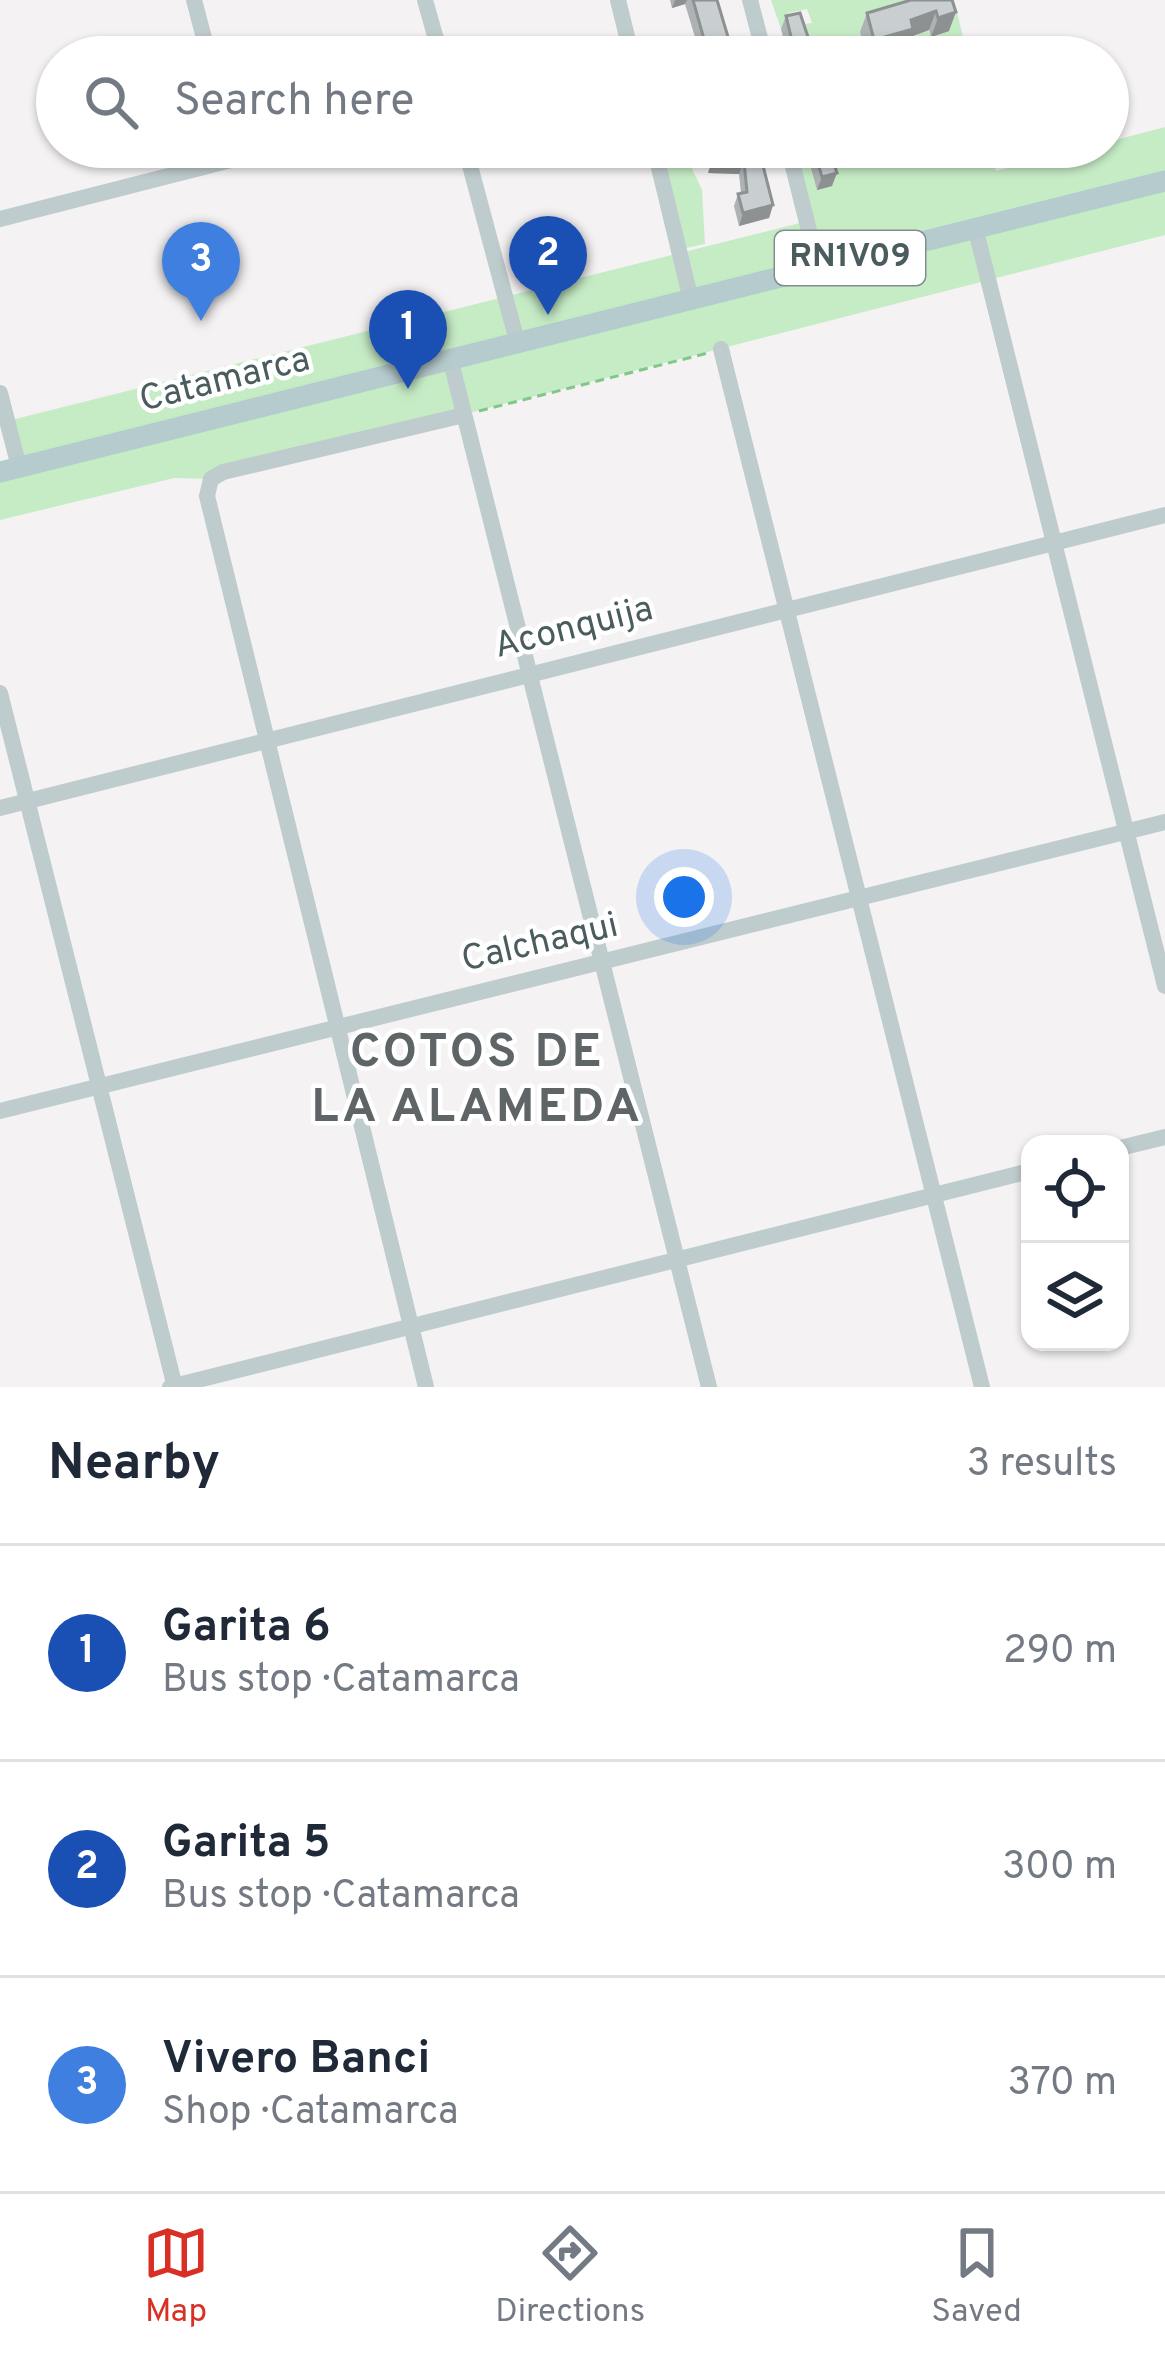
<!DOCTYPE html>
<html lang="en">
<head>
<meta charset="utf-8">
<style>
	:root { --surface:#fff; --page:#f6f6f7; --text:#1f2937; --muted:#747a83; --line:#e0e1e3; --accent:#d93025 }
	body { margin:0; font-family:Overpass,sans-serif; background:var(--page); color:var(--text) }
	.controls { position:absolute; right:36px; bottom:36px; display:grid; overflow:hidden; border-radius:24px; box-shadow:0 3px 9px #0004 }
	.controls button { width:108px; height:108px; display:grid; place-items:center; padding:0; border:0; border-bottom:3px solid var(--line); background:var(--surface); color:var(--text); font:60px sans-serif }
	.you { position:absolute; left:684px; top:897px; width:42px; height:42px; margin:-30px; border:9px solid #fff; border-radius:50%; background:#1a73e8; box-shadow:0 0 0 18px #1a73e833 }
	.badge { display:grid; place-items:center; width:78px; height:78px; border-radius:50%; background:var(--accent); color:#fff; font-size:39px; font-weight:700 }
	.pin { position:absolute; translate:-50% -99px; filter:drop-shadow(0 3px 6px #0008) }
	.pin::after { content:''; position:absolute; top:63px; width:42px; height:36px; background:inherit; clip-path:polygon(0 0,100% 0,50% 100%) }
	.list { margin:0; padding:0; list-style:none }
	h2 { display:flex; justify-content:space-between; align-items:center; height:156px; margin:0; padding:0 48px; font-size:51px }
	h2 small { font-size:39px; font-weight:400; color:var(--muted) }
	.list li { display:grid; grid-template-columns:78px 1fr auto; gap:36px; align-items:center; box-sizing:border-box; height:216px; padding:0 48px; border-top:3px solid var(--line) }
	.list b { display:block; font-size:45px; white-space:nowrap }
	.list p { margin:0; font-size:39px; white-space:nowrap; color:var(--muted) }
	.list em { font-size:39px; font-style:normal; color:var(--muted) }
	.icon { flex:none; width:66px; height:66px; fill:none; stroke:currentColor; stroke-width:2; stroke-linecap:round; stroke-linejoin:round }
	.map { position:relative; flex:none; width:1165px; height:1387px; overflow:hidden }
	.search { position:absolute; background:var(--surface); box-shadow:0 3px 9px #0004; left:36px; right:36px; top:36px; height:132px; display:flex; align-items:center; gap:30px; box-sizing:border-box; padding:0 42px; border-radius:66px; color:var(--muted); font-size:45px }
	.sheet { height:804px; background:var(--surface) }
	nav { display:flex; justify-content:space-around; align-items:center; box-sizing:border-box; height:168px; border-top:3px solid var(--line); background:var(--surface); font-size:33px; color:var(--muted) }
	nav a { display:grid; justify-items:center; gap:6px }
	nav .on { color:var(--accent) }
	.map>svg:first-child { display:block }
</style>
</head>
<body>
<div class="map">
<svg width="1165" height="1387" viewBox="0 0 1165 1387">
	<rect width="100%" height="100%" fill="#f4f2f3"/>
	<g fill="#c6ecc6">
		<path d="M771,0H913L931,36L939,0H954L968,57H920L914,41L867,57H811L809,52L788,57L796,25L812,23L807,9L788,13L792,26L781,29Z"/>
		<path d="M1165,127V235L211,479L174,478L0,520V472L18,468L7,421L812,220L794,147H805L817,189L822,153L843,147H990L996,171L1088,147H1108V142Z"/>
		<path d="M662,147H682L702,190L705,244L686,248Z"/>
	</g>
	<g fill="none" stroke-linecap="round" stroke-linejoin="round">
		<path stroke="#81c789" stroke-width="3" stroke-dasharray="9 6" stroke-linecap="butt" d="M479,411L708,353"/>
		<g stroke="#bfcccd" stroke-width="16">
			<path d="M194,0L209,57"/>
			<path d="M425,0L441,57"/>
			<path d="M618,0L632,57"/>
			<path d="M750,0L765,57"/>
			<path d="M465,147L517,341"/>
			<path d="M654,147L690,296"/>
			<path d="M788,147L818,266"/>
			<path d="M0,219L235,159L232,147"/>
			<path d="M975,227L1165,986"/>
			<path d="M721,349L982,1387"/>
			<path d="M450,358L709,1387"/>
			<path d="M0,393L19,467"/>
			<path d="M0,693L175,1387"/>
			<path d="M0,808L1165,515"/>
			<path d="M0,1111L1165,822"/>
			<path d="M1120,1148L1165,1137"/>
			<path d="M170,1387L1030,1171"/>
			<path d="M426,1387L207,496L211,479L223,472L464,415"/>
		</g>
		<path stroke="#b5cbcd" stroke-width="21" d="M0,472L1165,181"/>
	</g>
	<g fill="#adb2b4">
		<path d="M670,0H717L734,57H701L685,4L672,8Z"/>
		<path d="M952,0L949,31L931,37L929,30L910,37L906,48L867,57L860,32L867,13Z"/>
		<path d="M786,16L809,40L818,57H788L781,29Z"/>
		<path d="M725,147H750L773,205L769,218L739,226L734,206L738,194L741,193L739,174L708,173L727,154Z"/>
		<path d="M805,147H852L853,152L849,164L836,169L832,186L817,190Z"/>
	</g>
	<g fill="#8d9192">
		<path d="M675,0H687L685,4L672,8Z"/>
		<path d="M936,11L929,30L910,37L906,48L868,57L874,40L911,20Z"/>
		<path d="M956,12L949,31L931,37L938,18Z"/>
		<path d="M917,147H929L926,154L914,157Z"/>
		<path d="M853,152L849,164L828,171L832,159Z"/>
		<path d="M712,160L744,161L739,174L708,173Z"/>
		<path d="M837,173L832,186L817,190L822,177Z"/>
		<path d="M773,205L769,218L739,226L743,213Z"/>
	</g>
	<g fill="#c9cfd1" stroke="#8d9192" stroke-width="3">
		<path d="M693,0H717L734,57H709Z"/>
		<path d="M911,0H952L956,12L938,18L936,11L911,20L913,29L874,40L867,13Z"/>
		<path d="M800,13L809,40L814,39L819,55L796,57L786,16Z"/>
		<path d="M733,147H750L753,156L760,154L773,205L743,213L738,194L747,192L744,161L712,160L735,151Z"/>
		<path d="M813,147H852L853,152L832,159L837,173L822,177Z"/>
	</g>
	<g text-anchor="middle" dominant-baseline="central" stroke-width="9" stroke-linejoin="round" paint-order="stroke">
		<rect fill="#fff" stroke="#818d8e" stroke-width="3" x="775" y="231" width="150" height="54" rx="9"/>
		<g font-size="33" font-weight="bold" fill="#4b5c5e">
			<text x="850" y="258">RN1V09</text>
		</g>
		<g font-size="36" fill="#4b5c5e" stroke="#fff">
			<text transform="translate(225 381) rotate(-14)">Catamarca</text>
			<text transform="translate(574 629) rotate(-14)">Aconquija</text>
			<text transform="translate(540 944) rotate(-13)">Calchaqui</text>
		</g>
		<g font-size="48" font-weight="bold" letter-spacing="3" fill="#5f6566" stroke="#fff">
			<text x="477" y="1054">COTOS DE<tspan x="477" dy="55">LA ALAMEDA</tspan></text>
		</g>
	</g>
</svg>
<div class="controls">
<button><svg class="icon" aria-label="locate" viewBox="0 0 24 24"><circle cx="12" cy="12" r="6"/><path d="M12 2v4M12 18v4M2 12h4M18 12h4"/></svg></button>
<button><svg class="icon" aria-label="layers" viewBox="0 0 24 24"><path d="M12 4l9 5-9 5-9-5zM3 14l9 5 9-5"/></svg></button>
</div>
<div class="you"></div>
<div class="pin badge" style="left:408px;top:389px;background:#1a4fb4">1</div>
<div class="pin badge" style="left:548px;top:315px;background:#1a4fb4">2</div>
<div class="pin badge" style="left:201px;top:321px;background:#3f7fe0">3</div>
<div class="search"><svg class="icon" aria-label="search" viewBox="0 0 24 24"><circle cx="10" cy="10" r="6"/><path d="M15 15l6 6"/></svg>Search here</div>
</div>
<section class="sheet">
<h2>Nearby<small>3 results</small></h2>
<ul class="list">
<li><span class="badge" style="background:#1a4fb4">1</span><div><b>Garita 6</b><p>Bus stop · Catamarca</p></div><em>290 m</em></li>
<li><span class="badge" style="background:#1a4fb4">2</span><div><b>Garita 5</b><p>Bus stop · Catamarca</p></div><em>300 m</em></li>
<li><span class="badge" style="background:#3f7fe0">3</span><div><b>Vivero Banci</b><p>Shop · Catamarca</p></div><em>370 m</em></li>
</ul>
</section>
<nav>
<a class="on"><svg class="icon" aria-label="map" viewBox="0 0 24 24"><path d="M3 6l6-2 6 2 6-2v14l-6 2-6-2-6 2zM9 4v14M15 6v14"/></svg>Map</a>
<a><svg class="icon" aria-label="directions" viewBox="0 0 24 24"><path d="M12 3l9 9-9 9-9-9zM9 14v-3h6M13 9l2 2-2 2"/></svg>Directions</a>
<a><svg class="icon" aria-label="saved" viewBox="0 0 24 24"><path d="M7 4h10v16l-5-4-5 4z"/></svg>Saved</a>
</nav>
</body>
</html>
